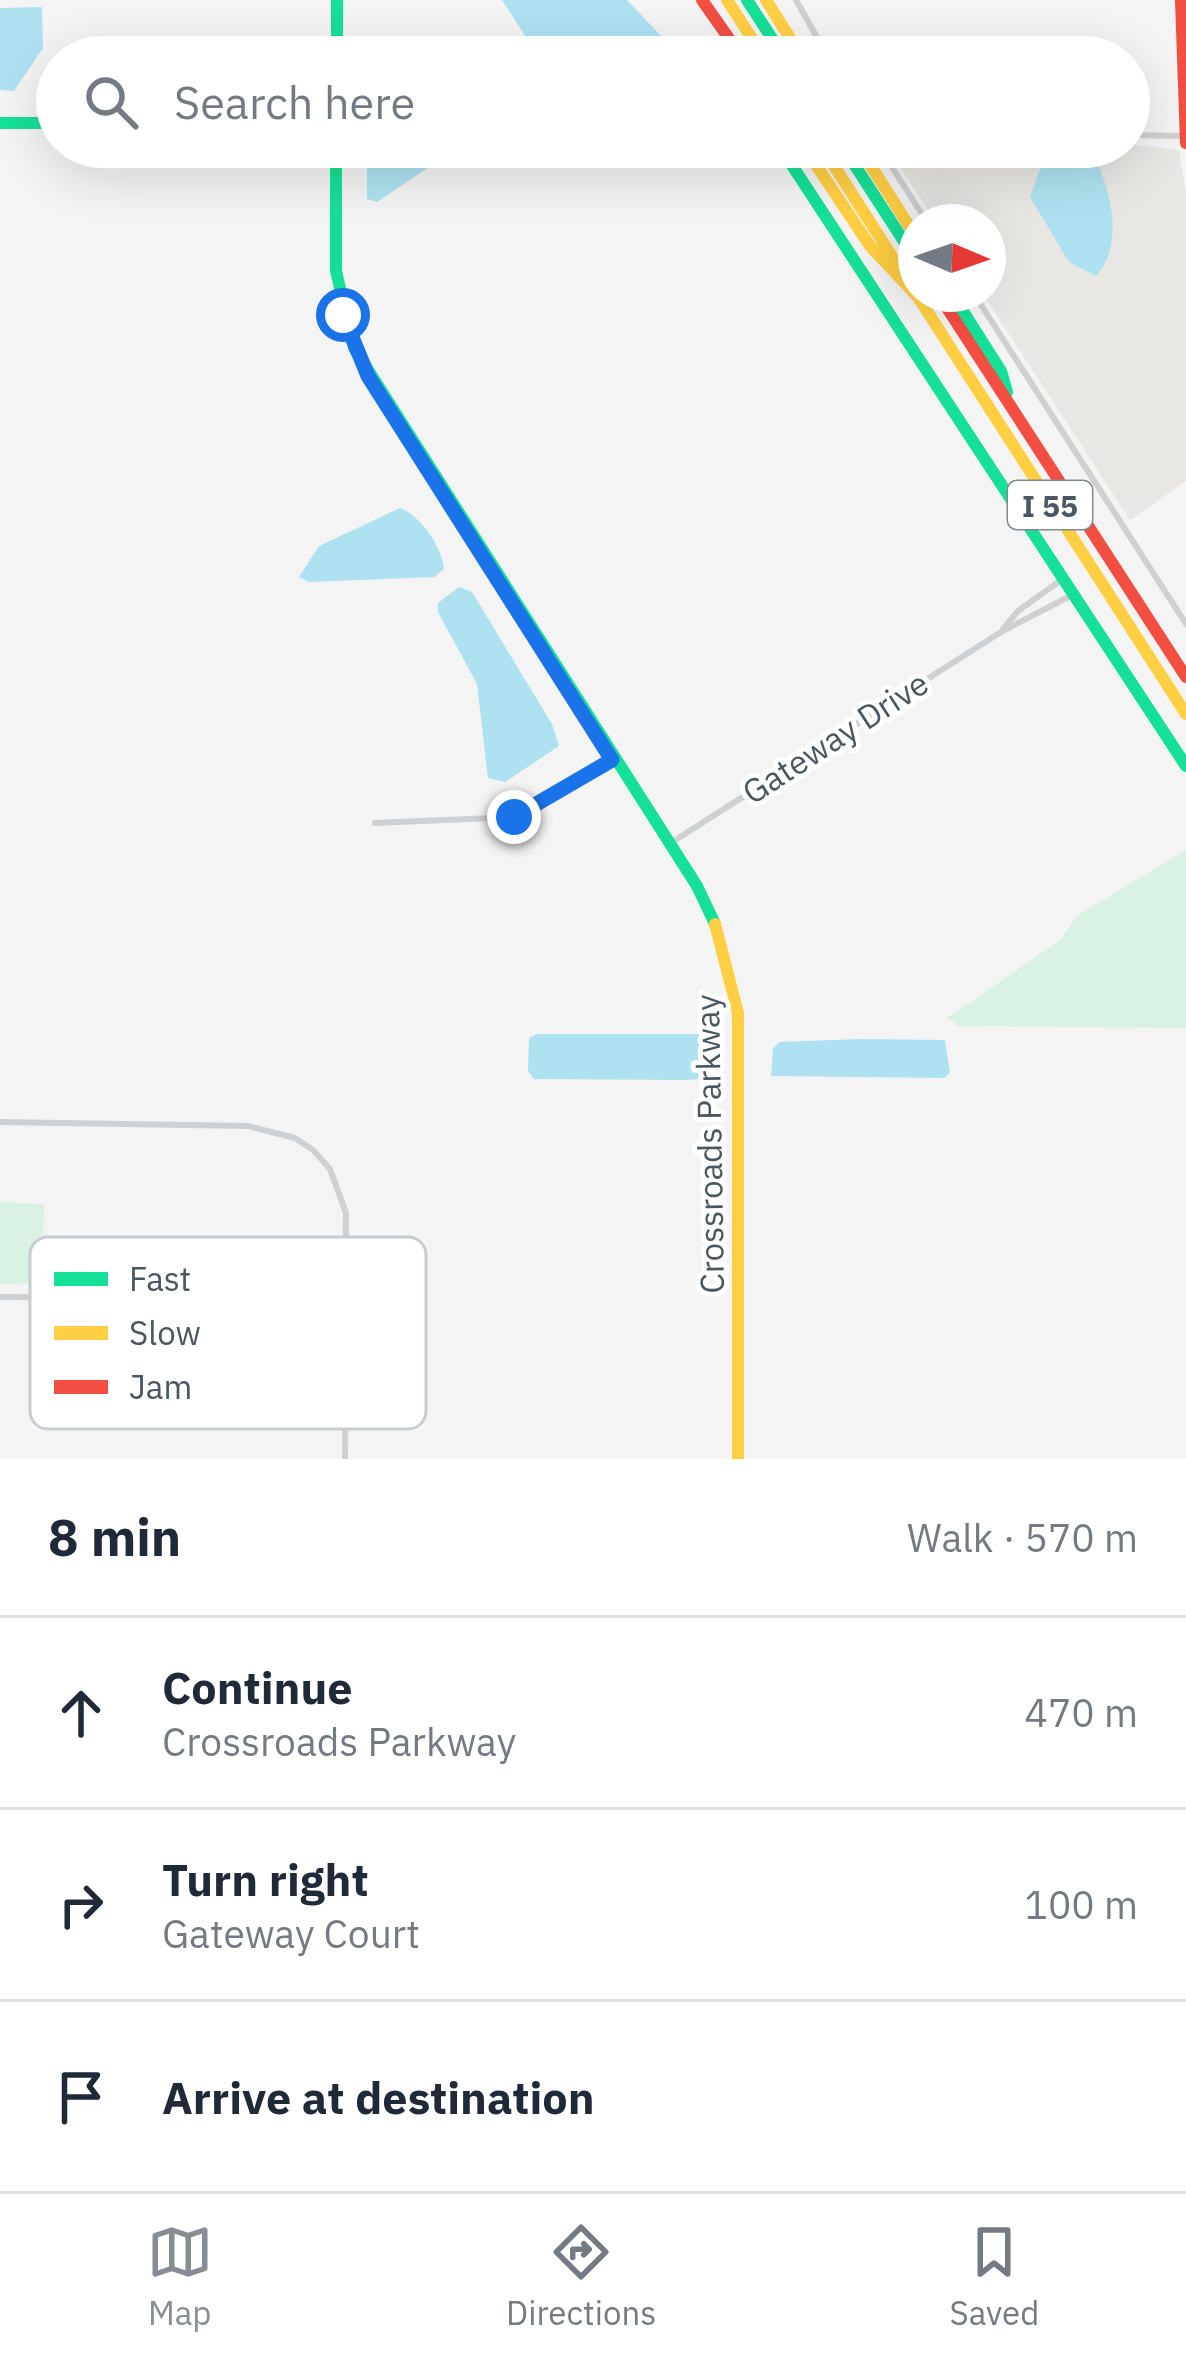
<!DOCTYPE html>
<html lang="en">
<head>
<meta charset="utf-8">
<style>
	:root { --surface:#fff; --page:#f2f2f3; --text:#1f2937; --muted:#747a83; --line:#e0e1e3; --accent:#868d94 }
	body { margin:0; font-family:"IBM Plex Sans",sans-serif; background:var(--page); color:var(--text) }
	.compass { position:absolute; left:898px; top:204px; width:108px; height:108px; border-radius:50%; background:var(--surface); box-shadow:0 12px 48px #0002; rotate:92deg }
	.stop { position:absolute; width:36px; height:36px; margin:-27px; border:9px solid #1a73e8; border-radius:50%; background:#fff }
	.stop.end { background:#1a73e8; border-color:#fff; box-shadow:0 3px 12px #0008 }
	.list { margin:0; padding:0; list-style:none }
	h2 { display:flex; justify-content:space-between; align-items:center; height:156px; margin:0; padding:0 48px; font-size:51px }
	h2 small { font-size:39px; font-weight:400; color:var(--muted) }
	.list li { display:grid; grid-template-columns:78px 1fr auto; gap:36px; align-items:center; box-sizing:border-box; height:192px; padding:0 48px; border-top:3px solid var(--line) }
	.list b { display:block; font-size:45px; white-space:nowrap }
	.list p { margin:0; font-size:39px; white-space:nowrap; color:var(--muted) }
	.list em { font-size:39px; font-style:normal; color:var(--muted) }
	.icon { flex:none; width:66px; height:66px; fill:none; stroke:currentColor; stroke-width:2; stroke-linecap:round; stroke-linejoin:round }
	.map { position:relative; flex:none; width:1186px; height:1459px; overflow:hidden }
	.search { position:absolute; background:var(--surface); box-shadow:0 12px 48px #0002; left:36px; right:36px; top:36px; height:132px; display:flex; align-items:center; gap:30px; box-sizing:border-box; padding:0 42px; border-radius:66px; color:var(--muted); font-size:45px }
	.sheet { height:732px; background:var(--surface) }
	nav { display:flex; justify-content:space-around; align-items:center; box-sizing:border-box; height:168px; border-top:3px solid var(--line); background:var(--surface); font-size:33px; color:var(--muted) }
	nav a { display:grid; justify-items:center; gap:6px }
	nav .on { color:var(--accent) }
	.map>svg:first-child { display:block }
</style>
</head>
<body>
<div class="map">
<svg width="1186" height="1459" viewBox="0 0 1186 1459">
	<rect width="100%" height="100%" fill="#f4f4f4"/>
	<path fill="#e8e7e3" d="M1129,144L1179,150L1186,194V481L1130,520L983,294H988V222H936L887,147Z"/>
	<g fill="#d9f2e3">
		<path d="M1186,850V1028L959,1026L947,1018L1059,941L1078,915Z"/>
		<path d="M0,1202L44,1204L42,1283L0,1284Z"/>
	</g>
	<g fill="#aee2f0">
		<path d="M502,0H627L663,38L669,57H549L526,37Z"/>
		<path d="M42,7L43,48L14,91L0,90V8Z"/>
		<path d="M405,152L433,153L441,159L377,202L367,199V157Z"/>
		<path d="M1064,157H1094C1112,191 1124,246 1096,276L1069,262L1030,197L1043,161Z"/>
		<path d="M400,508C420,515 442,547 444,569L434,577L309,582L299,577L319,546Z"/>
		<path d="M459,587L472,592L552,724L559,746L505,782L488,778L477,684L438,612V603Z"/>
		<path d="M537,1034H701L711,1041L710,1070L702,1079L683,1080L534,1079L528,1071L529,1038Z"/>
		<path d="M860,1039L945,1040L950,1073L944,1078L771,1076L773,1049L779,1042Z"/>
	</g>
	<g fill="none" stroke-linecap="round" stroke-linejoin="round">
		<g stroke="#ced0d2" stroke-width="6">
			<path d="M796,0L828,57"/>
			<path d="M1129,135L1185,136"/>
			<path d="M879,147L927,222"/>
			<path d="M974,294L1186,624"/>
			<path d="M1003,629L1018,611L1064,578"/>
			<path d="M375,823L513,817L612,760"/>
			<path d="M669,844L1001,632L1074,594"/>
			<path d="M0,1122L248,1126L295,1138L313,1150L330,1169L346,1213L345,1459"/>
			<path d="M0,1297L346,1299"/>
		</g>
		<g stroke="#16e098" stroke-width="12">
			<path d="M337,0V57"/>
			<path d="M747,0L784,57"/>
			<path d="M0,123H57"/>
			<path d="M336,147V271L354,348L697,886L715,924"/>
			<path d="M780,147L1186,766"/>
			<path d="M843,147L916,260"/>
			<path d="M952,294L1001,371L1007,392"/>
		</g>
		<g stroke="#ffcf43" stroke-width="12">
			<path d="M727,0L764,57"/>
			<path d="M766,0L802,57"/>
			<path d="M804,147L870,246L917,296"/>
			<path d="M822,147L902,272"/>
			<path d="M859,147L916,237"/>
			<path d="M916,294L1186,714"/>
			<path d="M715,924L738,1013V1459"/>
		</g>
		<g stroke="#f24e42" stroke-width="12">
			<path d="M702,0L742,57"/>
			<path d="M1181,0L1186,143"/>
			<path d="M938,294L1186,677"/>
		</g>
	</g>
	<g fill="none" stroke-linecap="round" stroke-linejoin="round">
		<path stroke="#1a73e8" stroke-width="15" d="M343,315L368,376L612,760L514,817"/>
	</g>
	<g text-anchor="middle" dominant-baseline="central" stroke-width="10" stroke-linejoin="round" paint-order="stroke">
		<rect fill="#fff" stroke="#808990" stroke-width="3" x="1008" y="481" width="84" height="48" rx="9"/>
		<g font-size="30" font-weight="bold" fill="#4a5661">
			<text x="1050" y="505">I 55</text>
		</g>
		<g font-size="33" fill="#4a5661" stroke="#fff">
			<text transform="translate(835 737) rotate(-33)">Gateway Drive</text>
			<text transform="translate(709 1144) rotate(-91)">Crossroads Parkway</text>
		</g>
	</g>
	<rect x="30" y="1237" width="396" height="192" rx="18" fill="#fff" stroke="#c9ccd0" stroke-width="3"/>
	<rect x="54" y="1272" width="54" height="14" fill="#16e098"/>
	<rect x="54" y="1326" width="54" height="14" fill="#ffcf43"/>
	<rect x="54" y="1380" width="54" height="14" fill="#f24e42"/>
	<g font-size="33" fill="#4a5661">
		<text x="129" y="1291">Fast</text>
		<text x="129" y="1345">Slow</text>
		<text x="129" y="1399">Jam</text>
	</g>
</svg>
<svg class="compass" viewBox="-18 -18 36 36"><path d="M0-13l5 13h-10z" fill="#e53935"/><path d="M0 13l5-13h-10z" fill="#747a83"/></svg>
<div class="stop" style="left:343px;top:315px"></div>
<div class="stop end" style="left:514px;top:817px"></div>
<div class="search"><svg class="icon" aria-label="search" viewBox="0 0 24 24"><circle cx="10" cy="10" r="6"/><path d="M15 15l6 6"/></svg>Search here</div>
</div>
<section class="sheet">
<h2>8 min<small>Walk · 570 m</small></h2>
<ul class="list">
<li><svg class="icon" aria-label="ahead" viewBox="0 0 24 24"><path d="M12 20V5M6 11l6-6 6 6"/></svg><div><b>Continue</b><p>Crossroads Parkway</p></div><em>470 m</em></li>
<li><svg class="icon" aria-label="right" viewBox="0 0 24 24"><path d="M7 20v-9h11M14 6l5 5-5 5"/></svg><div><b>Turn right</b><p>Gateway Court</p></div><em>100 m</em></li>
<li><svg class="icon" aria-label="arrive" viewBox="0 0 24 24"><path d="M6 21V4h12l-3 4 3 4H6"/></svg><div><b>Arrive at destination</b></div></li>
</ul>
</section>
<nav>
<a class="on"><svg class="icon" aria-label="map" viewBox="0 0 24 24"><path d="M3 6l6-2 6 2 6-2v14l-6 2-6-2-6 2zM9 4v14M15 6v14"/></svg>Map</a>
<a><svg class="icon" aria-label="directions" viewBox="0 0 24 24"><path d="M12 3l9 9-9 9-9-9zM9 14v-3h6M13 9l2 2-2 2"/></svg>Directions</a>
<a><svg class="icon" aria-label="saved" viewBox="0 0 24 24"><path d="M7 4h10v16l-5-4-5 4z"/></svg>Saved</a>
</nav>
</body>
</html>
